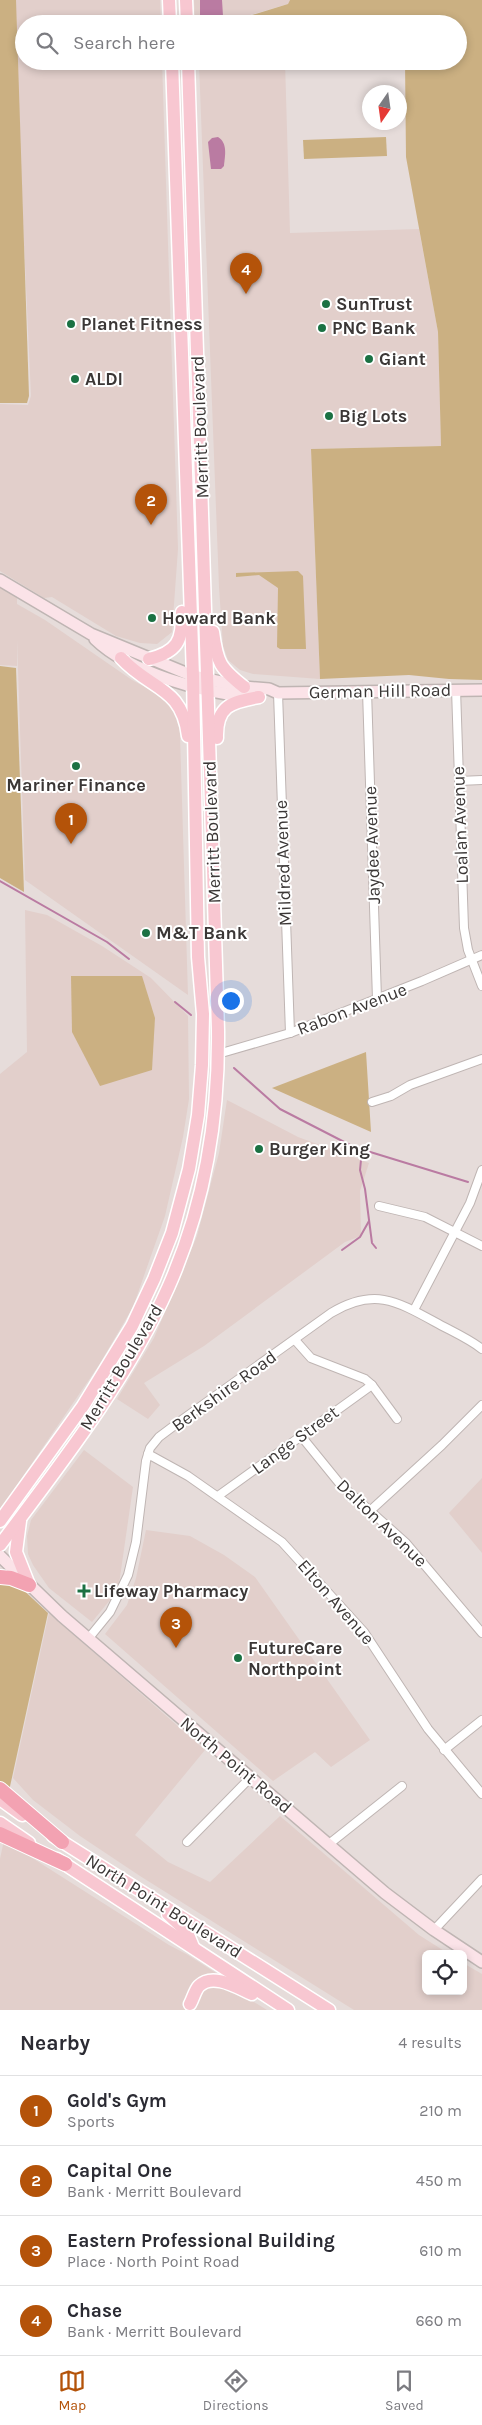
<!DOCTYPE html>
<html lang="en">
<head>
<meta charset="utf-8">
<style>
	:root { --surface:#fff; --page:#f7f7f7; --text:#2b2b33; --muted:#7c7c81; --line:#e1e1e2; --accent:#b45309 }
	body { margin:0; font-family:Karla,sans-serif; background:var(--page); color:var(--text) }
	.controls { position:absolute; right:15px; bottom:15px; display:grid; overflow:hidden; border-radius:8px; box-shadow:0 2px 8px #0003 }
	.controls button { width:45px; height:45px; display:grid; place-items:center; padding:0; border:0; border-bottom:1px solid var(--line); background:var(--surface); color:var(--text); font:25px sans-serif }
	.compass { position:absolute; left:362px; top:85px; width:45px; height:45px; border-radius:50%; background:var(--surface); box-shadow:0 2px 8px #0003; rotate:193deg }
	.you { position:absolute; left:230px; top:1000px; width:18px; height:18px; margin:-12px; border:4px solid #fff; border-radius:50%; background:#1a73e8; box-shadow:0 0 0 8px #1a73e833 }
	.badge { display:grid; place-items:center; width:32px; height:32px; border-radius:50%; background:var(--accent); color:#fff; font-size:16px; font-weight:700 }
	.pin { position:absolute; translate:-50% -41px; filter:drop-shadow(0 1px 2px #0008) }
	.pin::after { content:''; position:absolute; top:26px; width:18px; height:15px; background:inherit; clip-path:polygon(0 0,100% 0,50% 100%) }
	.list { margin:0; padding:0; list-style:none }
	h2 { display:flex; justify-content:space-between; align-items:center; height:65px; margin:0; padding:0 20px; font-size:21px }
	h2 small { font-size:16px; font-weight:400; color:var(--muted) }
	.list li { display:grid; grid-template-columns:32px 1fr auto; gap:15px; align-items:center; box-sizing:border-box; height:70px; padding:0 20px; border-top:1px solid var(--line) }
	.list b { display:block; font-size:19px; white-space:nowrap }
	.list p { margin:0; font-size:16px; white-space:nowrap; color:var(--muted) }
	.list em { font-size:16px; font-style:normal; color:var(--muted) }
	.icon { flex:none; width:28px; height:28px; fill:none; stroke:currentColor; stroke-width:2; stroke-linecap:round; stroke-linejoin:round }
	.map { position:relative; flex:none; width:482px; height:2010px; overflow:hidden }
	.search { position:absolute; background:var(--surface); box-shadow:0 2px 8px #0003; left:15px; right:15px; top:15px; height:55px; display:flex; align-items:center; gap:12px; box-sizing:border-box; padding:0 18px; border-radius:28px; color:var(--muted); font-size:19px }
	.sheet { height:345px; background:var(--surface) }
	nav { display:flex; justify-content:space-around; align-items:center; box-sizing:border-box; height:70px; border-top:1px solid var(--line); background:var(--surface); font-size:14px; color:var(--muted) }
	nav a { display:grid; justify-items:center; gap:2px }
	nav .on { color:var(--accent) }
	.map>svg:first-child { display:block }
</style>
</head>
<body>
<div class="map">
<svg width="482" height="2010" viewBox="0 0 482 2010">
	<rect width="100%" height="100%" fill="#e6dcda"/>
	<g fill="#e2cfcb">
		<path d="M13,0H160L161,24H24V61H162L178,549L172,632L157,644L140,643L116,636L52,597L44,598L0,571V404L28,405L31,396Z"/>
		<path d="M194,0H290L288,4L240,18L242,24H195Z"/>
		<path d="M285,61L290,233L419,229L438,332L441,446L311,449L320,679L253,674L240,670L228,660L223,646L219,587L199,63Z"/>
		<path d="M0,587L17,598V604L45,620L132,680L164,697L174,708L179,720L180,736L188,995L25,880L17,640V666L0,665Z"/>
		<path d="M25,910L47,915L102,946L151,978L188,1016L189,1099L183,1137L165,1216L133,1307L99,1365L0,1510V1074L27,1052Z"/>
		<path d="M227,1100L298,1137L369,1163L360,1191L361,1236L345,1242L204,1346L144,1383L160,1405L148,1419L117,1399L154,1338L197,1236L219,1153Z"/>
		<path d="M84,1450L133,1487L119,1584L110,1600L92,1622L49,1588L33,1565L28,1554L27,1536L31,1520Z"/>
		<path d="M482,1478V1553L449,1513Z"/>
		<path d="M146,1530L190,1536L224,1555L255,1577L370,1740L331,1767L315,1752L273,1781L105,1634L127,1605L136,1578Z"/>
		<path d="M49,1613L205,1750L135,1835L168,1862L210,1882L280,1816L419,1935L449,1954H426V1991H463V1963L482,1974V2010H354L140,1876L80,1836L33,1800L13,1778Z"/>
		<path d="M4,1840L169,1945L188,1955L219,1975L228,1986L267,2010H0V1859Z"/>
	</g>
	<g fill="#cbb082">
		<path d="M0,0H16L29,396L27,403H0Z"/>
		<path d="M290,0H482V680L449,679L409,675L320,679L311,449L441,446L438,332L406,157L405,61H458V24H250L249,16L288,4Z"/>
		<path d="M386,137L387,156L304,159L303,140Z"/>
		<path d="M298,571L303,576L306,649H280L277,647L278,588L259,575L236,577V573Z"/>
		<path d="M0,666L16,668L24,892L0,878Z"/>
		<path d="M71,976H142L155,1018L152,1070L100,1086L72,1032Z"/>
		<path d="M366,1052L371,1132L272,1088Z"/>
		<path d="M0,1580L17,1584L48,1613L9,1791L0,1782Z"/>
	</g>
	<g fill="#ba7ba2">
		<path d="M200,0H222L223,16L221,24H200Z"/>
		<path d="M218,137C228,143 225,156 224,166L221,169H211L208,142L212,138Z"/>
	</g>
	<g fill="none" stroke-linecap="round" stroke-linejoin="round">
		<g stroke="#ba7ba2" stroke-width="2">
			<path d="M0,881L107,942L129,959"/>
			<path d="M175,1002L191,1015"/>
			<path d="M234,1068L280,1109L354,1147L468,1182"/>
			<path d="M362,1150L360,1170L365,1189L372,1243L376,1248"/>
			<path d="M342,1250L360,1237L369,1221"/>
		</g>
		<g stroke="#bfb5b3" stroke-width="10">
			<g id="street">
				<path d="M456,689L464,928L468,950L482,986"/>
				<path d="M367,691L377,999"/>
				<path d="M278,693L290,1033"/>
				<path d="M459,781L482,780"/>
				<path d="M218,1054L290,1033L422,981L482,955"/>
				<path d="M372,1102L391,1096L410,1085L482,1059"/>
				<path d="M379,1206L425,1217L482,1246"/>
				<path d="M414,1310L470,1203L482,1170"/>
				<path d="M295,1340L311,1358L365,1379L372,1385L397,1419"/>
				<path d="M301,1436L340,1484L406,1543L482,1633"/>
				<path d="M148,1454L188,1476L282,1542L364,1632L428,1729L482,1794"/>
				<path d="M218,1496L372,1385"/>
				<path d="M371,1510L442,1445L482,1405"/>
				<path d="M88,1639L110,1612L128,1575L136,1542L146,1461L150,1448L159,1437L179,1422L331,1313C373,1288 395,1300 435,1322C451,1331 468,1338 482,1349"/>
				<path d="M444,1750L482,1720"/>
				<path d="M187,1842L251,1777"/>
				<path d="M329,1844L402,1786"/>
				<path d="M434,1930L482,1879"/>
			</g>
		</g>
		<g stroke="#bfb5b3" stroke-width="14">
			<g id="secondary">
				<path d="M0,580L91,634L193,676L244,687L269,689L278,693L482,690"/>
				<path d="M95,639C130,673 204,693 251,697"/>
				<path d="M0,1556L62,1616L385,1893L434,1930L482,1962"/>
			</g>
		</g>
		<g stroke="#fff" stroke-width="15">
			<g id="primary">
				<path d="M169,0L170,24"/>
				<path d="M186,0L187,24"/>
				<path d="M213,632C217,663 220,668 244,687"/>
				<path d="M121,658C150,690 182,686 188,736"/>
				<path d="M149,659C177,652 183,641 182,612"/>
				<path d="M217,738C216,706 231,702 259,697"/>
				<path d="M0,1521L83,1406L132,1326L154,1279L172,1233L189,1169L198,1115L202,1065L203,1014L198,957L193,676L172,61"/>
				<path d="M20,1521L16,1552L29,1585"/>
				<path d="M0,1545C60,1465 127,1380 168,1288C204,1207 219,1118 218,1030L188,61"/>
				<path d="M0,1799L22,1815"/>
				<path d="M0,1823L29,1843"/>
				<path d="M53,1836L329,2010"/>
				<path d="M57,1859L288,2010"/>
				<path d="M168,1914L187,1932L193,1947"/>
				<path d="M190,2004C193,1999 195,1990 199,1986C213,1972 238,1988 252,1994"/>
			</g>
		</g>
		<g stroke="#fff" stroke-width="16">
			<g id="highway">
				<path d="M0,1577L11,1578L29,1585"/>
				<path d="M0,1789L62,1842"/>
				<path d="M0,1834L65,1864"/>
			</g>
		</g>
		<use href="#street" stroke="#fff" stroke-width="8"/>
		<use href="#secondary" stroke="#fbe3e8" stroke-width="11"/>
		<use href="#primary" stroke="#f8c7d1" stroke-width="12"/>
		<use href="#highway" stroke="#f3a2b2" stroke-width="14"/>
	</g>
	<g fill="#1b7143" stroke="#fff" stroke-width="2">
		<circle cx="326" cy="304" r="5"/>
		<circle cx="71" cy="324" r="5"/>
		<circle cx="322" cy="328" r="5"/>
		<circle cx="369" cy="359" r="5"/>
		<circle cx="75" cy="379" r="5"/>
		<circle cx="329" cy="416" r="5"/>
		<circle cx="152" cy="618" r="5"/>
		<circle cx="76" cy="766" r="5"/>
		<circle cx="146" cy="933" r="5"/>
		<circle cx="259" cy="1149" r="5"/>
		<path d="M81.5 1583.5h5v5h5v5h-5v5h-5v-5h-5v-5h5z"/>
		<circle cx="238" cy="1658" r="5"/>
	</g>
	<g text-anchor="middle" dominant-baseline="central" stroke-width="4" stroke-linejoin="round" paint-order="stroke">
		<g font-size="18" font-weight="bold" fill="#3b3736" stroke="#fff" text-anchor="start">
			<text x="336" y="304">SunTrust</text>
			<text x="81" y="324">Planet Fitness</text>
			<text x="332" y="328">PNC Bank</text>
			<text x="379" y="359">Giant</text>
			<text x="85" y="379">ALDI</text>
			<text x="339" y="416">Big Lots</text>
			<text x="162" y="618">Howard Bank</text>
			<text x="76" y="785" text-anchor="middle">Mariner Finance</text>
			<text x="156" y="933">M&amp;T Bank</text>
			<text x="269" y="1149">Burger King</text>
			<text x="94" y="1591">Lifeway Pharmacy</text>
			<text x="248" y="1648">FutureCare<tspan x="248" dy="21">Northpoint</tspan></text>
		</g>
		<g font-size="18" fill="#3b3736" stroke="#fff">
			<text transform="translate(200 427) rotate(-92)">Merritt Boulevard</text>
			<text transform="translate(380 691) rotate(-1)">German Hill Road</text>
			<text transform="translate(460 825) rotate(-92)">Loalan Avenue</text>
			<text transform="translate(212 832) rotate(-92)">Merritt Boulevard</text>
			<text transform="translate(372 845) rotate(-92)">Jaydee Avenue</text>
			<text transform="translate(283 863) rotate(-92)">Mildred Avenue</text>
			<text transform="translate(352 1009) rotate(-21)">Rabon Avenue</text>
			<text transform="translate(121 1367) rotate(-59)">Merritt Boulevard</text>
			<text transform="translate(224 1391) rotate(-36)">Berkshire Road</text>
			<text transform="translate(295 1440) rotate(-36)">Lange Street</text>
			<text transform="translate(382 1523) rotate(44)">Dalton Avenue</text>
			<text transform="translate(336 1602) rotate(49)">Elton Avenue</text>
			<text transform="translate(236 1765) rotate(40)">North Point Road</text>
			<text transform="translate(164 1906) rotate(32)">North Point Boulevard</text>
		</g>
	</g>
</svg>
<div class="controls">
<button><svg class="icon" aria-label="locate" viewBox="0 0 24 24"><circle cx="12" cy="12" r="6"/><path d="M12 2v4M12 18v4M2 12h4M18 12h4"/></svg></button>
</div>
<svg class="compass" viewBox="-18 -18 36 36"><path d="M0-13l5 13h-10z" fill="#e53935"/><path d="M0 13l5-13h-10z" fill="#7c7c81"/></svg>
<div class="you"></div>
<div class="pin badge" style="left:71px;top:844px">1</div>
<div class="pin badge" style="left:151px;top:525px">2</div>
<div class="pin badge" style="left:176px;top:1648px">3</div>
<div class="pin badge" style="left:246px;top:294px">4</div>
<div class="search"><svg class="icon" aria-label="search" viewBox="0 0 24 24"><circle cx="10" cy="10" r="6"/><path d="M15 15l6 6"/></svg>Search here</div>
</div>
<section class="sheet">
<h2>Nearby<small>4 results</small></h2>
<ul class="list">
<li><span class="badge">1</span><div><b>Gold's Gym</b><p>Sports</p></div><em>210 m</em></li>
<li><span class="badge">2</span><div><b>Capital One</b><p>Bank · Merritt Boulevard</p></div><em>450 m</em></li>
<li><span class="badge">3</span><div><b>Eastern Professional Building</b><p>Place · North Point Road</p></div><em>610 m</em></li>
<li><span class="badge">4</span><div><b>Chase</b><p>Bank · Merritt Boulevard</p></div><em>660 m</em></li>
</ul>
</section>
<nav>
<a class="on"><svg class="icon" aria-label="map" viewBox="0 0 24 24"><path d="M3 6l6-2 6 2 6-2v14l-6 2-6-2-6 2zM9 4v14M15 6v14"/></svg>Map</a>
<a><svg class="icon" aria-label="directions" viewBox="0 0 24 24"><path d="M12 3l9 9-9 9-9-9zM9 14v-3h6M13 9l2 2-2 2"/></svg>Directions</a>
<a><svg class="icon" aria-label="saved" viewBox="0 0 24 24"><path d="M7 4h10v16l-5-4-5 4z"/></svg>Saved</a>
</nav>
</body>
</html>
